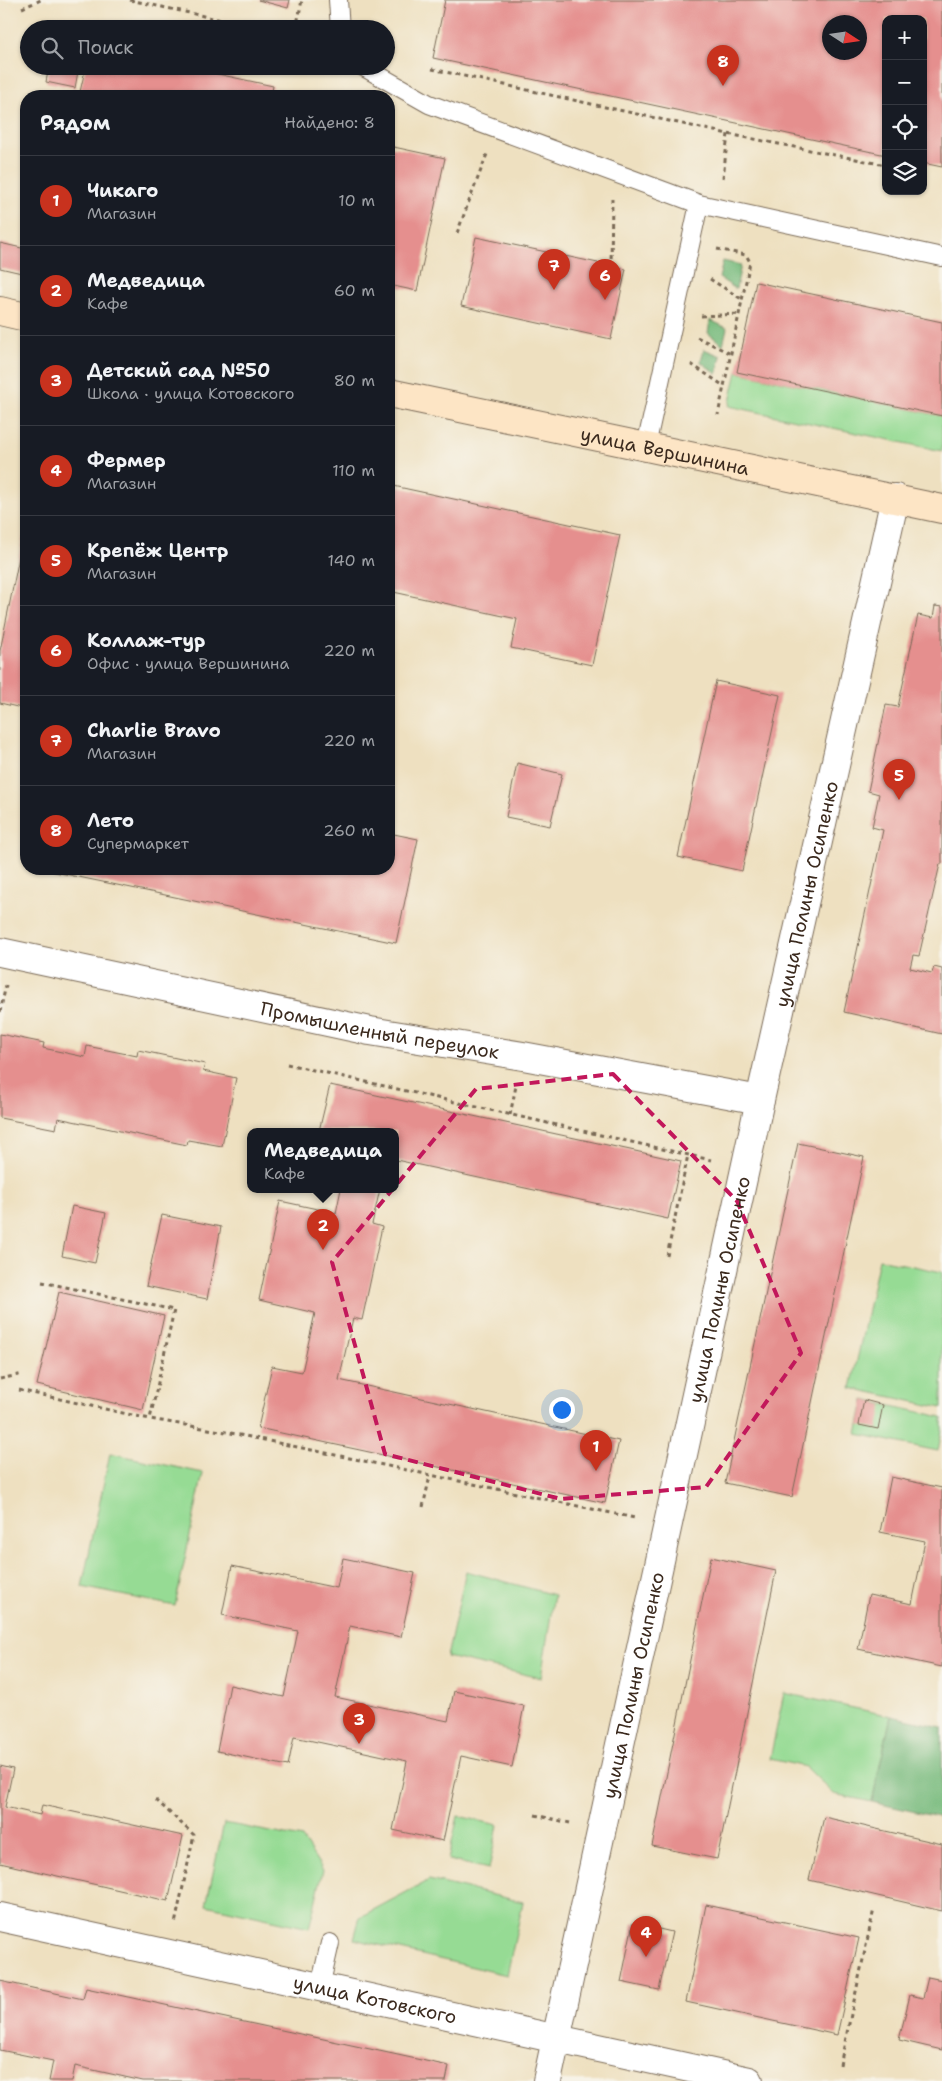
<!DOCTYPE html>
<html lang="ru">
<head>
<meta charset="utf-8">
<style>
	:root { --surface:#171b24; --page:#242831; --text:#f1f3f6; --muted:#9ea1a6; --line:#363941; --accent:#c8321e }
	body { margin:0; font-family:"Shantell Sans",sans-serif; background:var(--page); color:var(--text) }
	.controls { position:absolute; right:15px; top:15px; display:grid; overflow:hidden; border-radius:10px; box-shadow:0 1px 4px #0004 }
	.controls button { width:45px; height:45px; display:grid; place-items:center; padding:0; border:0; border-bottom:1px solid var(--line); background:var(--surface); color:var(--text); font:25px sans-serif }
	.compass { position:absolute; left:822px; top:15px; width:45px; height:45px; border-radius:50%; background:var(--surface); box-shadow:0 1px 4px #0004; rotate:102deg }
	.you { position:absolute; left:561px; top:1409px; width:18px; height:18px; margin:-12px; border:4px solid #fff; border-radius:50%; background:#1a73e8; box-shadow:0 0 0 8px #1a73e833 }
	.badge { display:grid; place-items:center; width:32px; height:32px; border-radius:50%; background:var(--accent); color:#fff; font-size:16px; font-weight:700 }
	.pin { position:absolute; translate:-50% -41px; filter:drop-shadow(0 1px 2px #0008) }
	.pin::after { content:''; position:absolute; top:26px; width:18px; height:15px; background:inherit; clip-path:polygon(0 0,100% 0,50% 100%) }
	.popup { position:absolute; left:247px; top:1128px; width:152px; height:65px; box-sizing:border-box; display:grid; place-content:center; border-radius:10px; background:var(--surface); filter:drop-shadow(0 1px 4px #0005); font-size:16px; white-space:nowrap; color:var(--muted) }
	.popup b { font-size:19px; color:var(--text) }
	.popup::after { content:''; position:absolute; left:50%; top:100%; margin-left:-10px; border:10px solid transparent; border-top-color:var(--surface) }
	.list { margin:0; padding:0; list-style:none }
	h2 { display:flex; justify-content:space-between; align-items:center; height:65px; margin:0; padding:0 20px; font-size:21px }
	h2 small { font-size:16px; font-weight:400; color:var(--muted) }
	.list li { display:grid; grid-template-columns:32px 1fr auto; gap:15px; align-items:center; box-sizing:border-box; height:90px; padding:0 20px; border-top:1px solid var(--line) }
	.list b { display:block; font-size:19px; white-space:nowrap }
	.list p { margin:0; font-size:16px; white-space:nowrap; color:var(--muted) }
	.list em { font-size:16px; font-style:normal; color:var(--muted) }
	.icon { flex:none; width:28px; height:28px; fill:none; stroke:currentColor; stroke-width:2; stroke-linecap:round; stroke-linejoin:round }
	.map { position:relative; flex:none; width:942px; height:2081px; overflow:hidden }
	.search { position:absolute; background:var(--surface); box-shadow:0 1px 4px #0004; left:20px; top:20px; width:375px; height:55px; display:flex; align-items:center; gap:12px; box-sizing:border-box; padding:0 18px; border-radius:28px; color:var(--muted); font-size:19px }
	.panel { position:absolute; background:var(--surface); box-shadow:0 1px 4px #0004; left:20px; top:90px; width:375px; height:785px; border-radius:20px }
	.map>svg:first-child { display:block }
</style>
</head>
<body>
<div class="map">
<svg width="942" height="2081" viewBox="0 0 942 2081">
	<rect width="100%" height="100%" fill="#f7f3e8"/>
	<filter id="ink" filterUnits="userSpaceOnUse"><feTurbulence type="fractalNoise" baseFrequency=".02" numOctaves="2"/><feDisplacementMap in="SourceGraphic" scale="10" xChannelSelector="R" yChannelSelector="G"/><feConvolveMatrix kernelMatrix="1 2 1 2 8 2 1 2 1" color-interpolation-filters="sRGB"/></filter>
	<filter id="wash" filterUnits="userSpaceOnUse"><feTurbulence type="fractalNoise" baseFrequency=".0096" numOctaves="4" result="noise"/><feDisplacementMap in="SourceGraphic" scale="20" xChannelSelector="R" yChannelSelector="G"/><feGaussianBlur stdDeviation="1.12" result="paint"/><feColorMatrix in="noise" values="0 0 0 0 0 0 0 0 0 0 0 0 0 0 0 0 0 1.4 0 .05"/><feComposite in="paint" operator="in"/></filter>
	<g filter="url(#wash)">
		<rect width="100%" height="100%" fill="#eee0c0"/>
		<g fill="#96db94" stroke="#688259">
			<path d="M737,372L942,416V451L729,406Z"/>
			<path d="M879,1259L942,1272V1408L851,1388Z"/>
			<path d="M864,1400L942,1417V1430L938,1451L857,1434Z"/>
			<path d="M110,1453L203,1473L175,1606L82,1587Z"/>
			<path d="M466,1571L554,1595L541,1678L447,1657Z"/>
			<path d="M784,1693L891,1716L872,1802L834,1794L806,1767L770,1759Z"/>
			<path d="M458,1816L498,1825L489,1869L448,1860Z"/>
			<path d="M224,1823L302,1838L323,1870L309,1928L206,1905Z"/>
			<path d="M429,1880L523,1902L507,1975L354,1939L360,1917Z"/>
		</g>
		<g fill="#78bb7e" stroke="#5a724e">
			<path d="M723,261L741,265L736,289L719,278Z"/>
			<path d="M710,320L727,328L723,345L708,333Z"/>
			<path d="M704,349L721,356L717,374L701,362Z"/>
			<path d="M891,1716L942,1727V1818L872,1802Z"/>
		</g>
		<g id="blocks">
			<g fill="#e58f8e" fill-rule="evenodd">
				<path d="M258,0H290L288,8Z"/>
				<path d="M445,0H942V167L923,163V19H886V155L433,58ZM830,22H860V52H830Z"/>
				<path d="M95,23L118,28V29H94Z"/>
				<path d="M49,66H79L75,88L46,82Z"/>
				<path d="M86,66H214L213,73L273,86L271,96H79Z"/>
				<path d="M389,146L445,158L417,291L389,285Z"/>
				<path d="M476,237L626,269L611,339L461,306Z"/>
				<path d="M0,243L26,249V274L0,268Z"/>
				<path d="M756,282L942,322V416L737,372Z"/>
				<path d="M389,485L620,535L592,665L511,648L517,619L389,591Z"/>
				<path d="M25,528H26V709L0,703V651Z"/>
				<path d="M935,606L942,607V864H940L919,956L913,955L910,968L932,973L934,967L942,969V1034L844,1012L883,830L872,827L879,794L868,791L886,705L898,707L918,615L933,618Z"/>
				<path d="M716,681L780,695L742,871L678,857Z"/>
				<path d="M517,763L562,774L550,826L506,817Z"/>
				<path d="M389,833L418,839L396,943L45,870L389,869Z"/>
				<path d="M0,1034L44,1043L43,1048L85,1057L87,1046L137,1056L138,1050L205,1064L203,1071L236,1078L222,1146L188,1140L187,1145L58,1118L56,1129L0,1118Z"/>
				<path d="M330,1085L681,1161L668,1219L396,1160V1131H319Z"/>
				<path d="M798,1143L864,1157L792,1497L725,1483Z"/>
				<path d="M341,1189H380L372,1224L382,1227L362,1320L353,1318L339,1380L619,1441L605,1503L258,1428L272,1366L302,1372L315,1313L259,1300L280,1201L336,1213Z"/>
				<path d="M72,1206L106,1213L95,1263L62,1256Z"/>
				<path d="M162,1215L221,1227L207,1299L146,1286Z"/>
				<path d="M59,1292L164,1316L143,1410L37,1385Z"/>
				<path d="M864,1400L883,1405L878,1429L859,1425Z"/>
				<path d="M891,1477L942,1488V1667L858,1649L869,1595L912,1604L925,1541L880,1532Z"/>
				<path d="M711,1557L776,1571L717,1859L652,1846Z"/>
				<path d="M343,1558L415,1573L401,1637L350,1626L335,1697L448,1721L454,1691L524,1706L512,1767L461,1756L443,1841L393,1830L407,1761L294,1737L288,1766L217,1751L230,1685L284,1697L298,1631L222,1615L232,1566L337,1588Z"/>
				<path d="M0,1766L13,1769L5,1807L40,1815L42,1805L183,1836L168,1901L0,1863Z"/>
				<path d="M824,1817L942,1844V1911L809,1880Z"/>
				<path d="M706,1905L859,1938L837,2035L686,2002Z"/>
				<path d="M633,1923L672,1932L659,1990L621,1982Z"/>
				<path d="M928,1977L942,1980V2050L899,2040L910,1995L923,1998Z"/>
				<path d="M0,1981L83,1999L86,1988L449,2066L446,2081H143L75,2066L72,2081H49L53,2061L0,2050Z"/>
			</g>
		</g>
	</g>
	<g filter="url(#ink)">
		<use href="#blocks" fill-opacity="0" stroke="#7a6a57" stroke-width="1"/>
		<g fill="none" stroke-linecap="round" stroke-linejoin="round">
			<g stroke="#7a6a57" stroke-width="20">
				<g id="lane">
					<path d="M338,0L340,29"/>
					<path d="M362,66L429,104L699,204L942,257"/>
					<path d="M646,446L699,204"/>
					<path d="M320,1987L330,1943"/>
				</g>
			</g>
			<g stroke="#7a6a57" stroke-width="30">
				<g id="street">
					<path id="s1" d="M0,952L370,1031L523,1056L760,1100"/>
					<path id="s2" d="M0,1917L749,2081"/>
					<path id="s3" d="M547,2081L760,1100L895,498"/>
				</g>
			</g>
			<g stroke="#7a6a57" stroke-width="30">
				<g id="secondary">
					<path d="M0,311L26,317"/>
					<path id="s4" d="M389,393L942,509"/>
				</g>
			</g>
			<g stroke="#7a6a57" stroke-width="3" stroke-dasharray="4 4" stroke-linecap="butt">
				<path d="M130,0L263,29"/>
				<path d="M22,8L41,0"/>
				<path d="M296,29L302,0"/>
				<path d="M432,69L728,134L886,165"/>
				<path d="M723,178L728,134"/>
				<path d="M457,233L487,154"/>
				<path d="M717,249L746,255L750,262L718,415"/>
				<path d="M611,266L612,199"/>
				<path d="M710,279L743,300"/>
				<path d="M701,316L740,314"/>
				<path d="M697,337L731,354"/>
				<path d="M691,364L724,386"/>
				<path d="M0,1012L6,985"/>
				<path d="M287,1064L711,1160"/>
				<path d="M510,1115L516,1086"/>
				<path d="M667,1256L688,1155"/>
				<path d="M42,1282L174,1310L150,1419"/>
				<path d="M0,1379L23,1374"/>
				<path d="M19,1390L150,1419L226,1432L635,1518"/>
				<path d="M423,1507L430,1476"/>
				<path d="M156,1800L194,1835L175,1924"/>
				<path d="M535,1815L570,1823"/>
				<path d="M840,2065L874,1909"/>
			</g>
			<use href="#lane" stroke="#fff" stroke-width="18"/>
			<use href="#street" stroke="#fff" stroke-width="28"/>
			<use href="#secondary" stroke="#fde5c5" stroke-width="28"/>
		</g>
	</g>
	<path fill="none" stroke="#c2185b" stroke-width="4" stroke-dasharray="10 6" stroke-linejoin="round" d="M613,1074L737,1201L801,1353L706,1487L561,1499L385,1454L332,1262L476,1089Z"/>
	<g text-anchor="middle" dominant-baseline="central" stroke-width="5" stroke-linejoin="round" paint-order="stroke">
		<g font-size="19" fill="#3b2a1e" stroke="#f7f3e8">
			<text stroke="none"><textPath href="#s4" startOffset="282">улица Вершинина</textPath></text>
			<text stroke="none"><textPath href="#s3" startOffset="1215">улица Полины Осипенко</textPath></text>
			<text stroke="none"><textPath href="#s1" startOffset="388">Промышленный переулок</textPath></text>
			<text stroke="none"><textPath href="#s3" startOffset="810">улица Полины Осипенко</textPath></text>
			<text stroke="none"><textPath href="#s3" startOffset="405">улица Полины Осипенко</textPath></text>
			<text stroke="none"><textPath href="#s2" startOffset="384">улица Котовского</textPath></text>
		</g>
	</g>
</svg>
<div class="controls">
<button>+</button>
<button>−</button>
<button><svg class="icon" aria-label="locate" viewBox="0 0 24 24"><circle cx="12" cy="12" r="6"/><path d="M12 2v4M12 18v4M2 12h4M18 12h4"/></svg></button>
<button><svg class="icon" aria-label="layers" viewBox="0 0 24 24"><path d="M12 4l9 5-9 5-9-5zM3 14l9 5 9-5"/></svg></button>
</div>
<svg class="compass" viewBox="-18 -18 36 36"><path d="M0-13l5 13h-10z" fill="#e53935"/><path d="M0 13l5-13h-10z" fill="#9ea1a6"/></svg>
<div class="you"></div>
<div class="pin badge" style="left:596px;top:1471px">1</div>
<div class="pin badge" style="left:323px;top:1250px">2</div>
<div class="popup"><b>Медведица</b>Кафе</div>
<div class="pin badge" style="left:359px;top:1744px">3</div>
<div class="pin badge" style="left:646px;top:1957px">4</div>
<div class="pin badge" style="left:899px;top:800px">5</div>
<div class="pin badge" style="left:605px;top:300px">6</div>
<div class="pin badge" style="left:554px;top:290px">7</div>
<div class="pin badge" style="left:723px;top:86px">8</div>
<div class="search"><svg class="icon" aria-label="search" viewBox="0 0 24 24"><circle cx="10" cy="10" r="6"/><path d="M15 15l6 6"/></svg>Поиск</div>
<section class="panel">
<h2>Рядом<small>Найдено: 8</small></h2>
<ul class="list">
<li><span class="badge">1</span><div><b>Чикаго</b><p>Магазин</p></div><em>10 m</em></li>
<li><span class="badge">2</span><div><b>Медведица</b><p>Кафе</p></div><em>60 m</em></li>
<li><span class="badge">3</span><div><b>Детский сад №50</b><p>Школа · улица Котовского</p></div><em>80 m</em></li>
<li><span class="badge">4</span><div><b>Фермер</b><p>Магазин</p></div><em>110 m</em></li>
<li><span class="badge">5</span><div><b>Крепёж Центр</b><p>Магазин</p></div><em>140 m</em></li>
<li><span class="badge">6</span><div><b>Коллаж-тур</b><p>Офис · улица Вершинина</p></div><em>220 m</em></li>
<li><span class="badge">7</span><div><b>Charlie Bravo</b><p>Магазин</p></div><em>220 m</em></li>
<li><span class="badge">8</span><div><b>Лето</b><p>Супермаркет</p></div><em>260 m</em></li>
</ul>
</section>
</div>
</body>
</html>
